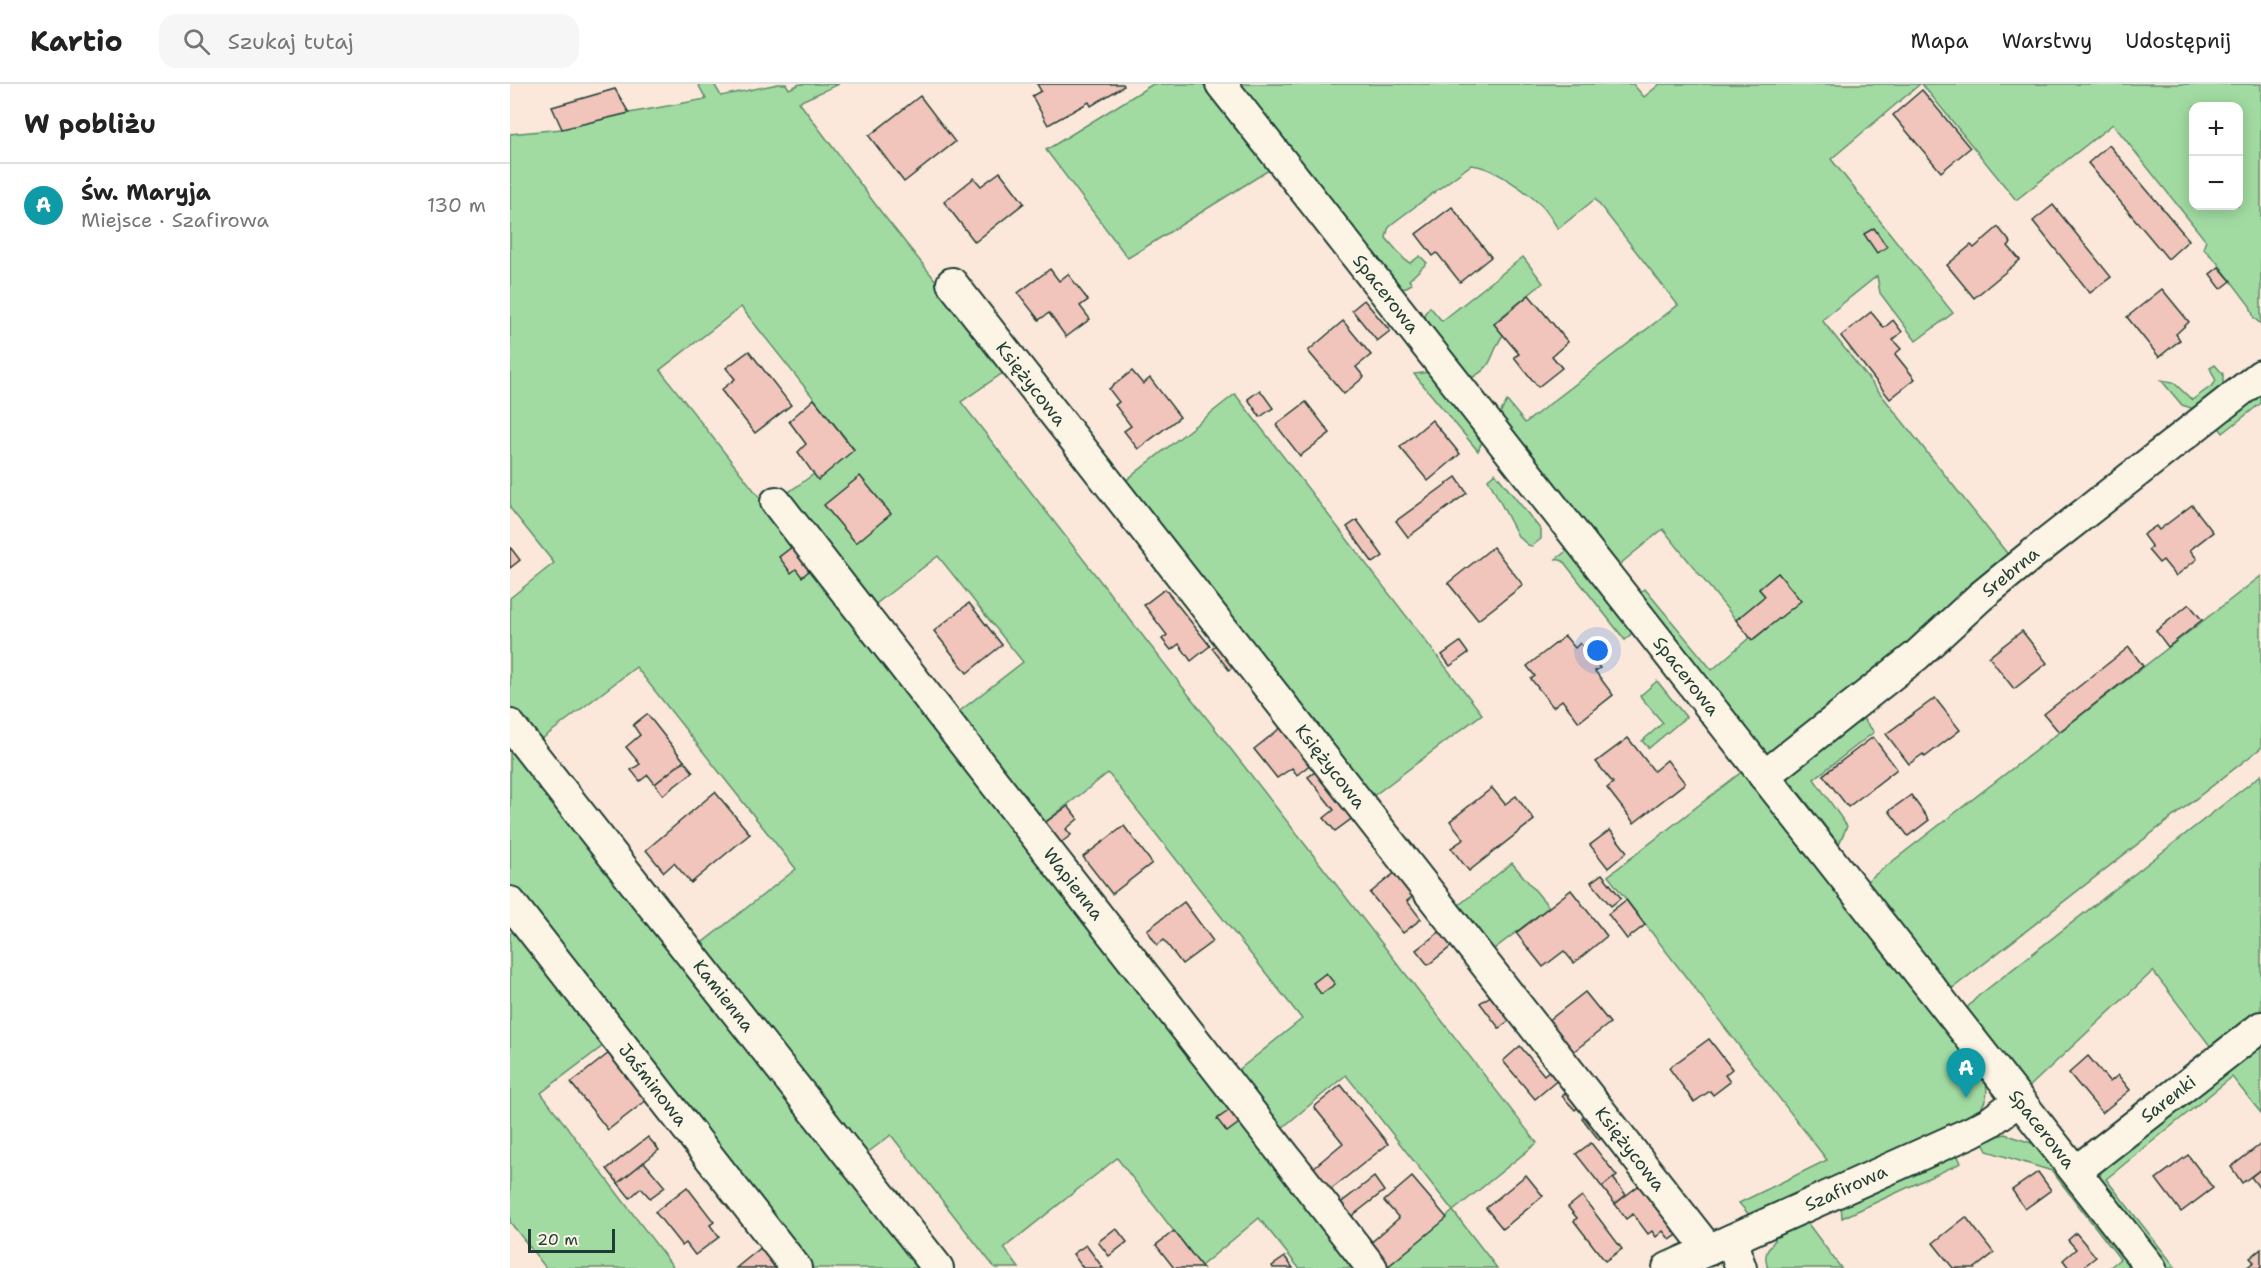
<!DOCTYPE html>
<html lang="pl">
<head>
<meta charset="utf-8">
<style>
	:root { --surface:#fff; --page:#f6f6f6; --text:#222; --muted:#767676; --line:#e0e0e0; --accent:#d1495b }
	body { margin:0; font-family:"Shantell Sans",sans-serif; background:var(--page); color:var(--text) }
	.controls { position:absolute; right:18px; top:18px; display:grid; overflow:hidden; border-radius:12px; box-shadow:0 3px 15px #0003 }
	.controls button { width:54px; height:54px; display:grid; place-items:center; padding:0; border:0; border-bottom:2px solid var(--line); background:var(--surface); color:var(--text); font:30px sans-serif }
	.scale { position:absolute; left:18px; bottom:15px; width:87px; box-sizing:border-box; padding-left:6px; border:3px solid #1f3d34; border-top:0; font-size:16px; line-height:21px; white-space:nowrap; color:#1f3d34; -webkit-text-stroke:4px #fcf5e5; paint-order:stroke }
	.you { position:absolute; left:1088px; top:567px; width:21px; height:21px; margin:-15px; border:4px solid #fff; border-radius:50%; background:#1a73e8; box-shadow:0 0 0 9px #1a73e833 }
	.badge { display:grid; place-items:center; width:39px; height:39px; border-radius:50%; background:var(--accent); color:#fff; font-size:20px; font-weight:700 }
	.pin { position:absolute; translate:-50% -50px; filter:drop-shadow(0 2px 3px #0008) }
	.pin::after { content:''; position:absolute; top:32px; width:21px; height:18px; background:inherit; clip-path:polygon(0 0,100% 0,50% 100%) }
	.list { margin:0; padding:0; list-style:none }
	h2 { display:flex; justify-content:space-between; align-items:center; height:78px; margin:0; padding:0 24px; font-size:26px }
	h2 small { font-size:20px; font-weight:400; color:var(--muted) }
	.list li { display:grid; grid-template-columns:39px 1fr auto; gap:18px; align-items:center; box-sizing:border-box; height:84px; padding:0 24px; border-top:2px solid var(--line) }
	.list b { display:block; font-size:22px; white-space:nowrap }
	.list p { margin:0; font-size:20px; white-space:nowrap; color:var(--muted) }
	.list em { font-size:20px; font-style:normal; color:var(--muted) }
	.icon { flex:none; width:33px; height:33px; fill:none; stroke:currentColor; stroke-width:2; stroke-linecap:round; stroke-linejoin:round }
	.map { position:relative; flex:none; width:1751px; height:1184px; overflow:hidden }
	header { display:flex; align-items:center; gap:36px; box-sizing:border-box; height:84px; padding:0 30px; background:var(--surface); border-bottom:2px solid var(--line) }
	header strong { font-size:28px }
	nav { display:flex; gap:33px; margin-inline-start:auto; font-size:21px }
	.search { width:420px; height:54px; background:var(--page); display:flex; align-items:center; gap:15px; box-sizing:border-box; padding:0 21px; border-radius:18px; color:var(--muted); font-size:22px }
	main { display:flex }
	aside { flex:1; background:var(--surface) }
	.map>svg:first-child { display:block }
</style>
</head>
<body>
<header>
<strong>Kartio</strong>
<div class="search"><svg class="icon" aria-label="search" viewBox="0 0 24 24"><circle cx="10" cy="10" r="6"/><path d="M15 15l6 6"/></svg>Szukaj tutaj</div>
<nav><a>Mapa</a><a>Warstwy</a><a>Udostępnij</a></nav>
</header>
<main>
<aside>
<h2>W pobliżu<small></small></h2>
<ul class="list">
<li><span class="badge" style="background:#0f9aa8">A</span><div><b>Św. Maryja</b><p>Miejsce · Szafirowa</p></div><em>130 m</em></li>
</ul>
</aside>
<div class="map">
<svg width="1751" height="1184" viewBox="0 0 1751 1184">
	<rect width="100%" height="100%" fill="#fbe8da"/>
	<filter id="ink" filterUnits="userSpaceOnUse"><feTurbulence type="fractalNoise" baseFrequency=".0167" numOctaves="2"/><feDisplacementMap in="SourceGraphic" scale="12" xChannelSelector="R" yChannelSelector="G"/><feConvolveMatrix kernelMatrix="1 2 1 2 8 2 1 2 1" color-interpolation-filters="sRGB"/></filter>
	<g filter="url(#ink)">
		<g fill="#a1dba2" stroke="#608c6b" stroke-width="1.5" fill-rule="evenodd">
			<path d="M188,0H204L211,12L268,0H276L279,5L290,0H329L289,18L371,128L497,286L451,318L1027,1059L943,1127L987,1184H876L943,1127L836,991L766,1049L721,992L792,935L598,689L529,743L851,1184H789L749,1134L691,1182L607,1074L494,1164L509,1184H485L381,1051L353,1072L188,862L286,785L126,583L28,658L0,622V514L44,479L0,424V50L52,45L119,29L196,15ZM231,223L344,365L308,395L304,390L272,413L358,526L428,472L513,578L429,643L150,286Z"/>
			<path d="M643,0H693L759,86L618,174L536,66Z"/>
			<path d="M725,0H1123L1134,13L1150,0H1410L1321,75L1443,229L1406,257L1370,209L1367,192L1312,236L1500,473L1268,672L1254,671L1126,512L1135,505L1202,586L1240,553L1243,556L1290,517L1268,489L1249,505L1255,512L1226,536L1153,445L1105,484L988,333L997,317L1015,339L1168,221L1085,115L1048,145C1043,137 1038,128 1031,121C1016,107 982,82 961,81L883,139L878,145L876,154L895,176L900,179L910,172L917,179L899,196L902,200L889,207Z"/>
			<path d="M1412,0H1751V240L1744,234L1740,222L1706,177L1693,164L1696,157L1603,40L1506,116ZM1684,22H1728V122H1684Z"/>
			<path d="M1013,173L1033,199L984,239L993,251C978,273 987,281 958,296L910,235L920,223L932,237Z"/>
			<path d="M1705,281L1713,290V304L1684,325L1672,321L1651,296L1663,298L1682,316L1703,301L1706,297L1700,284Z"/>
			<path d="M920,288L973,355L968,367L904,290Z"/>
			<path d="M1751,306V319L1713,349L1707,341Z"/>
			<path d="M725,310L972,630L858,716L614,398Z"/>
			<path d="M985,389L1031,446V455L1022,462L1018,461L1008,452L978,395Z"/>
			<path d="M1058,466L1124,547L1115,556L1053,477L1046,475Z"/>
			<path d="M1751,492V664L1444,903L1434,906L1347,797L1353,793L1357,797Z"/>
			<path d="M1147,597L1176,633L1139,664L1132,657L1153,639L1130,612Z"/>
			<path d="M1350,631L1364,648L1304,695L1337,742L1329,760L1276,692Z"/>
			<path d="M0,657L414,1184H296L0,805Z"/>
			<path d="M1234,686L1475,995C1480,1011 1475,1023 1462,1033L1242,1134L1229,1119L1317,1076L1098,792Z"/>
			<path d="M1751,691V930L1704,967L1643,887L1518,1004L1456,925L1467,913Z"/>
			<path d="M1002,779L1039,823L980,868L945,824Z"/>
			<path d="M7,844L98,958L31,1009L164,1184H36L0,1138V850Z"/>
			<path d="M1751,958V1029L1722,993L1596,1095L1666,1184H1656L1591,1101L1590,1092L1592,1084Z"/>
			<path d="M1495,1050L1524,1060L1534,1067L1625,1184H1599L1610,1175L1542,1087L1477,1067L1472,1057Z"/>
			<path d="M1446,1068L1451,1079L1332,1134L1331,1119Z"/>
			<path d="M1292,1136L1299,1141L1331,1184H1258C1253,1171 1257,1166 1265,1156L1262,1150Z"/>
		</g>
		<g fill="#f1c5bb" stroke="#1f3d34" stroke-width="1.5">
			<path d="M527,0H613L614,2L581,22L579,18L538,41L522,12L531,7Z"/>
			<path d="M105,5L119,29L52,45L42,23Z"/>
			<path d="M1412,6L1460,64L1431,88L1383,31Z"/>
			<path d="M410,12L445,58L394,98L359,52Z"/>
			<path d="M1599,61L1679,156L1658,175L1578,79Z"/>
			<path d="M490,88L514,119L465,158L434,118L464,94L471,102Z"/>
			<path d="M1543,121L1601,193L1580,209L1523,137Z"/>
			<path d="M942,123L981,173L950,198L927,169L923,172L906,150Z"/>
			<path d="M1488,143L1501,159L1498,162L1510,176L1464,214L1437,181L1461,161L1464,164Z"/>
			<path d="M1364,144L1377,163L1367,169L1354,150Z"/>
			<path d="M1709,183L1721,197L1711,205L1700,190Z"/>
			<path d="M540,185L549,197L558,190L578,216L570,222L580,235L556,253L539,229L529,236L508,209Z"/>
			<path d="M1652,205L1679,238L1666,250L1670,256L1649,273L1617,233Z"/>
			<path d="M1019,211L1058,258L1042,272L1052,284L1028,303L1004,273L1009,270L984,240Z"/>
			<path d="M854,216L880,247L867,257L842,226Z"/>
			<path d="M1361,228L1374,244L1383,236L1392,248L1383,256L1391,265L1385,270L1405,295L1380,315L1331,252Z"/>
			<path d="M833,237L861,271L846,283L854,293L834,310L798,267Z"/>
			<path d="M239,267L281,321L245,349L211,306L225,295L216,284Z"/>
			<path d="M622,287L633,300L640,294L670,333L628,365L614,347L621,342L605,321L609,318L599,305Z"/>
			<path d="M750,306L763,324L750,333L738,315Z"/>
			<path d="M304,315L344,366L308,396L288,368L296,360L279,337Z"/>
			<path d="M796,318L820,349L790,372L766,341Z"/>
			<path d="M922,336L950,370L918,397L890,363Z"/>
			<path d="M350,392L381,430L346,459L314,421Z"/>
			<path d="M946,393L957,409L898,453L886,437Z"/>
			<path d="M1682,421L1703,448L1680,466L1687,475L1666,492L1653,476L1649,479L1638,466L1642,463L1633,451L1646,442L1649,446Z"/>
			<path d="M847,436L873,472L863,479L837,443Z"/>
			<path d="M0,463L10,476L0,484Z"/>
			<path d="M282,463L300,486L292,493L286,485L281,489L269,473Z"/>
			<path d="M983,463L1013,501L968,536L938,499Z"/>
			<path d="M1268,489L1291,517L1242,556L1226,536L1255,512L1249,505Z"/>
			<path d="M655,505L700,562L681,577L669,560L661,566L652,555L657,551L634,521Z"/>
			<path d="M459,519L492,561L457,589L424,547Z"/>
			<path d="M1679,520L1692,536L1658,563L1646,547Z"/>
			<path d="M1512,547L1537,579L1504,605L1479,573Z"/>
			<path d="M1055,552L1065,564L1070,559L1090,584L1085,587L1103,611L1069,638L1052,616L1043,623L1021,595L1025,592L1017,582Z"/>
			<path d="M950,558L958,569L940,582L932,571Z"/>
			<path d="M708,559L725,581L719,586L702,564Z"/>
			<path d="M1619,563L1633,582L1549,648L1534,630Z"/>
			<path d="M1425,614L1450,646L1415,673L1413,670L1399,680L1376,650Z"/>
			<path d="M137,630L174,677L145,700L138,691L130,697L121,686L130,680L116,663L130,651L123,641Z"/>
			<path d="M773,642L802,679L787,691L782,684L767,694L744,665Z"/>
			<path d="M1363,653L1387,685L1338,723L1313,691Z"/>
			<path d="M1118,654L1144,687L1157,676L1175,699L1124,739L1097,704L1103,699L1086,678Z"/>
			<path d="M174,677L183,688L153,711L145,700Z"/>
			<path d="M808,686L844,733L825,747L814,734L824,726L798,693Z"/>
			<path d="M982,704L995,720L1006,712L1024,736L959,787L941,764L954,755L940,737Z"/>
			<path d="M205,708L240,750L181,799L164,779L154,788L136,766Z"/>
			<path d="M1401,711L1419,736L1398,752L1379,727Z"/>
			<path d="M558,722L568,735L556,745L561,751L548,761L532,741Z"/>
			<path d="M614,742L642,779L602,810L573,773Z"/>
			<path d="M1100,746L1117,768L1098,784L1080,761Z"/>
			<path d="M887,787L906,810L897,817L911,835L893,849L860,809Z"/>
			<path d="M1092,790L1111,814L1101,822L1081,798Z"/>
			<path d="M1061,806L1097,852L1064,879L1054,867L1033,883L1006,849Z"/>
			<path d="M1116,816L1135,841L1117,855L1098,830Z"/>
			<path d="M674,818L703,857L672,880L654,856L647,861L637,846Z"/>
			<path d="M932,846L943,861L918,881L906,866Z"/>
			<path d="M816,889L825,900L811,910L803,899Z"/>
			<path d="M1075,908L1100,939L1063,968L1038,937Z"/>
			<path d="M982,911L1000,936L989,944L970,919Z"/>
			<path d="M1199,955L1222,985L1215,991L1220,998L1203,1011L1200,1007L1184,1018L1159,984Z"/>
			<path d="M1010,962L1034,991L1041,985L1049,995L1025,1015L993,977Z"/>
			<path d="M104,965L142,1012L98,1046L61,999Z"/>
			<path d="M1578,972L1600,998L1608,991L1620,1006L1592,1029L1559,989Z"/>
			<path d="M831,1001L878,1060L815,1110L797,1089L833,1059L804,1023Z"/>
			<path d="M1059,1005L1072,1020L1065,1026L1052,1012Z"/>
			<path d="M720,1026L729,1039L717,1048L707,1035Z"/>
			<path d="M1079,1028L1096,1051L1089,1056L1072,1034Z"/>
			<path d="M138,1053L149,1066L108,1099L97,1085Z"/>
			<path d="M1081,1059L1107,1092L1092,1103L1066,1070Z"/>
			<path d="M1751,1060V1085L1732,1099L1721,1083Z"/>
			<path d="M1678,1071L1703,1104L1671,1128L1646,1095Z"/>
			<path d="M134,1078L155,1103L140,1114L131,1104L120,1114L108,1099Z"/>
			<path d="M1751,1085V1106L1741,1093Z"/>
			<path d="M1528,1088L1541,1106L1515,1125L1502,1106Z"/>
			<path d="M1016,1091L1033,1112L993,1145L976,1124Z"/>
			<path d="M864,1093L874,1107L838,1135L828,1121Z"/>
			<path d="M902,1093L937,1134L876,1184L856,1163L889,1134L874,1117Z"/>
			<path d="M1103,1094L1116,1111L1105,1120L1092,1103Z"/>
			<path d="M1132,1099L1170,1149L1160,1156L1153,1147L1146,1153L1142,1147L1138,1150L1123,1130L1116,1135L1105,1120Z"/>
			<path d="M177,1103L204,1138L200,1141L209,1153L185,1171L176,1159L172,1162L145,1128Z"/>
			<path d="M1072,1112L1112,1165L1095,1177L1064,1137L1067,1134L1058,1123Z"/>
			<path d="M1456,1133L1484,1169L1465,1184H1443L1423,1159Z"/>
			<path d="M606,1144L617,1158L599,1172L588,1158Z"/>
			<path d="M664,1147L691,1182L693,1184H664L646,1161Z"/>
			<path d="M1566,1149L1586,1173L1572,1184H1559L1553,1176L1566,1165L1558,1156Z"/>
			<path d="M576,1161L593,1184H573L563,1170Z"/>
			<path d="M253,1162L271,1184H226Z"/>
			<path d="M1751,1165V1184H1736L1744,1178L1740,1174Z"/>
			<path d="M775,1173L783,1184H763L762,1182Z"/>
		</g>
		<g fill="none" stroke-linecap="round" stroke-linejoin="round">
			<g stroke="#1f3d34" stroke-width="34">
				<g id="street">
					<path id="s1" d="M711,0L1641,1184"/>
					<path id="s2" d="M442,199L1199,1166"/>
					<path id="s3" d="M266,418L862,1184"/>
					<path id="s4" d="M0,641L428,1184"/>
					<path id="s5" d="M1254,692L1406,572L1470,513L1519,473L1751,291"/>
					<path id="s6" d="M0,818L286,1184"/>
					<path id="s7" d="M1566,1087L1751,943"/>
					<path d="M1221,1156L1231,1184"/>
					<path id="s8" d="M1158,1184L1461,1048L1480,1038L1508,1017"/>
				</g>
			</g>
			<use href="#street" stroke="#fcf5e5" stroke-width="30"/>
		</g>
	</g>
	<g text-anchor="middle" dominant-baseline="central" stroke-width="4.5" stroke-linejoin="round" paint-order="stroke">
		<g font-size="18" fill="#1f3d34" stroke="#fcf5e5">
			<text stroke="none"><textPath href="#s1" startOffset="267">Spacerowa</textPath></text>
			<text stroke="none"><textPath href="#s2" startOffset="128">Księżycowa</textPath></text>
			<text stroke="none"><textPath href="#s5" startOffset="320">Srebrna</textPath></text>
			<text stroke="none"><textPath href="#s1" startOffset="753">Spacerowa</textPath></text>
			<text stroke="none"><textPath href="#s2" startOffset="614">Księżycowa</textPath></text>
			<text stroke="none"><textPath href="#s3" startOffset="484">Wapienna</textPath></text>
			<text stroke="none"><textPath href="#s4" startOffset="345">Kamienna</textPath></text>
			<text stroke="none"><textPath href="#s6" startOffset="232">Jaśminowa</textPath></text>
			<text stroke="none"><textPath href="#s7" startOffset="117">Sarenki</textPath></text>
			<text stroke="none"><textPath href="#s1" startOffset="1329">Spacerowa</textPath></text>
			<text stroke="none"><textPath href="#s2" startOffset="1100">Księżycowa</textPath></text>
			<text stroke="none"><textPath href="#s8" startOffset="195">Szafirowa</textPath></text>
		</g>
	</g>
</svg>
<div class="controls">
<button>+</button>
<button>−</button>
</div>
<div class="scale">20 m</div>
<div class="you"></div>
<div class="pin badge" style="left:1456px;top:1014px;background:#0f9aa8">A</div>
</div>
</main>
</body>
</html>
